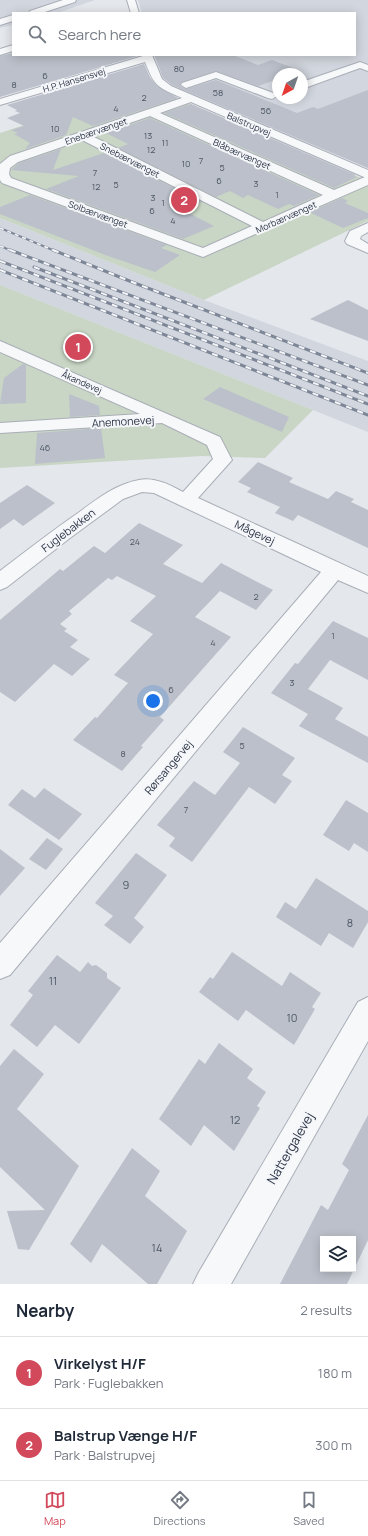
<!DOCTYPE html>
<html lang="en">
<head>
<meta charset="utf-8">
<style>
	:root { --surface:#fff; --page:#f6f6f7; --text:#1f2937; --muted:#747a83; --line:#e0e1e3; --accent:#d1495b }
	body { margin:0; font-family:Manrope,sans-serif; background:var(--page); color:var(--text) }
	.controls { position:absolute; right:12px; bottom:12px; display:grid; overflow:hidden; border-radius:0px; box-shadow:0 2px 10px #0003 }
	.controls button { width:36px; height:36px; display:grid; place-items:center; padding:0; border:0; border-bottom:1px solid var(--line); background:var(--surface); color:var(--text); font:20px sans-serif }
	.compass { position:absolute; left:272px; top:68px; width:36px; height:36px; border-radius:50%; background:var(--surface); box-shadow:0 2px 10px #0003; rotate:220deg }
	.you { position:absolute; left:153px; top:701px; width:14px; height:14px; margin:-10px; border:3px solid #fff; border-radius:50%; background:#1a73e8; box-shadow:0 0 0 6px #1a73e833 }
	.badge { display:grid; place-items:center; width:26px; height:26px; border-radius:50%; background:var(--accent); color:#fff; font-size:13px; font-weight:700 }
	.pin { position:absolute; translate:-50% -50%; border:2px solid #fff; box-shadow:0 1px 4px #0006 }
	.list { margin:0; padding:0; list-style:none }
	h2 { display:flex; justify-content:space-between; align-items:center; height:52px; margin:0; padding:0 16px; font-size:17px }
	h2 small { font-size:13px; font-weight:400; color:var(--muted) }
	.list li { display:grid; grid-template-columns:26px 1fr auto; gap:12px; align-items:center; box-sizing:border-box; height:72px; padding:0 16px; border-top:1px solid var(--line) }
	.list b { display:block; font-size:15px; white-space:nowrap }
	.list p { margin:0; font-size:13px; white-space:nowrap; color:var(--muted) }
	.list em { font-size:13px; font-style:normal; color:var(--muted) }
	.icon { flex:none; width:22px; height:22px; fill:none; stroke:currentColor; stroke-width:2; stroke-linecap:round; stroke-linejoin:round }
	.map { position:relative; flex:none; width:368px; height:1284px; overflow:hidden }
	.search { position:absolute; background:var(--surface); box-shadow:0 2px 10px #0003; left:12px; right:12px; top:12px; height:44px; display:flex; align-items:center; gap:10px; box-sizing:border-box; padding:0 14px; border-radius:0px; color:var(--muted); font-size:15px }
	.sheet { height:196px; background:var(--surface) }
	nav { display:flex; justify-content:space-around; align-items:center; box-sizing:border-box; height:56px; border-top:1px solid var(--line); background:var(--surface); font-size:11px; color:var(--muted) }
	nav a { display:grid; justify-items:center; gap:2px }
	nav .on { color:var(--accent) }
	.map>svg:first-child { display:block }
</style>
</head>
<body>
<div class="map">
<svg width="368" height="1284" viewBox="0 0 368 1284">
	<rect width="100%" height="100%" fill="#e4e7ec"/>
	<g fill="#d2d6de" fill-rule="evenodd">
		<path d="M0,0H95L57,13H13V25L0,28Z"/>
		<path d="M138,0H368V168L181,90L163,74L157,55H355V13H142ZM278,74H302V98H278Z"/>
		<path d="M0,218L204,300L368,361V432L0,285Z"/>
	</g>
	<g fill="#c9d6c5">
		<path d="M146,85L368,181V221L204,300L0,218V133Z"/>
		<path d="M0,285L313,410L265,458L202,456L0,468Z"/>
	</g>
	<g fill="#bbc0ca" fill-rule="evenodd">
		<path d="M13,53V55H141L0,97V56Z"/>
		<path d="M154,55H233L258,65L272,60L301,71L291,74H278V79L258,86L216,71L182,82L180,84V86L186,89L216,80L297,113L313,107L318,109L368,90V168L172,85L163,78Z"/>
		<path d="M144,64L150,77L157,86L178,98L93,126L73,117L66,135L25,149L30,143L14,134L18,133L11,130L24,126L7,118L20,113L15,111L17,110L7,105Z"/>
		<path d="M191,104L356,175L353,176L357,177L334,188L164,113Z"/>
		<path d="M150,118L319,195L294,206L289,204L278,209L248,195L243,198L230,191L216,197L118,148L128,144L106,133Z"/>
		<path d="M61,149L53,170L104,153L202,202L183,210L214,226L183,239L46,189L79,176L11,170L19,163Z"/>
		<path d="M30,195L167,245L161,248L180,255L155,272L108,256L0,214V207Z"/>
		<path d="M342,198L348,201L345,203L368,213V218L343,228L309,212Z"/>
		<path d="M348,300L368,310V341L310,319Z"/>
		<path d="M23,364L26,365V403L0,404L4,378Z"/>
		<path d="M220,387L289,417L282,432L203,399Z"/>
		<path d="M69,394L99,406L100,415L70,417Z"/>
		<path d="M101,428L105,458L35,464L37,433Z"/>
		<path d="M258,462L293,478L289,482L328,499L336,491L354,499L351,502L368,510V548L298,515L293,521L275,513L280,507L247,492L251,488L238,482Z"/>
		<path d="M27,485L55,503L23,526L14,519L0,529V503Z"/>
		<path d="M139,523L183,545L163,564L202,583L221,563L273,590L256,610L220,591L195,617L231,637L160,717L164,720L141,746L143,747L122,771L73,740L95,717L97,718L128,683L114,675L153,634L130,621L156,596L117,576L112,580L108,578L69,611L72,614L60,624L67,629L64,631L78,640L70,647L90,659L72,676L54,664L15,702L0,692V620L60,569L63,571L94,546L105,553Z"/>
		<path d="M333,621L368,638V680L330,660L308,689L343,708L335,719L368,737V763L299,726L308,714L271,693L295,663L298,664Z"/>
		<path d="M243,727L295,758L282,775L292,781L275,804L249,787L192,862L169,846L175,838L157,825L194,781L215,795L240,763L223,752Z"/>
		<path d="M44,788L82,814L59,840L8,805L22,789L35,798Z"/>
		<path d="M346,800L368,813V852L354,843L349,851L323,835Z"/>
		<path d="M47,838L63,849L46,870L29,859Z"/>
		<path d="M0,849L25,868L0,896Z"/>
		<path d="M136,853L167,875L134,918L144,927L130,944L104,925L113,916L95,903Z"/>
		<path d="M316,878L368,911V922L353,948L329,933L321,946L276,917L285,902L296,909Z"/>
		<path d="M232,952L282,986L290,972L321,993L312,1007L315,1009L294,1045L246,1010L238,1021L199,992L210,977L213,979Z"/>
		<path d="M57,955L80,972L88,962L92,966L96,965L107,973V978L121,988L79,1044L55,1025L37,1047L10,1025L33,995L28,991Z"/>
		<path d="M219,1043L253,1069L247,1078L266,1092L257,1106L260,1108L234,1151L204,1125L191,1146L159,1119L199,1059L205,1064Z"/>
		<path d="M14,1049L44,1074L17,1109L79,1166L29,1250L18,1249L7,1211L45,1210L0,1167V1066Z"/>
		<path d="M368,1115V1240L347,1284H280L321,1205L328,1210L349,1170L342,1164ZM323,1239H353V1269H323Z"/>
		<path d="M132,1148L160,1171L145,1196L187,1231L157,1284H148L102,1244L91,1263L70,1244Z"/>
	</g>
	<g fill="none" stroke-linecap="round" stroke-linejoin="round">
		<g stroke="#a9aeb7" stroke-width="2">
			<g id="minor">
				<path d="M63,0H76L75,2L42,13H29L30,11Z"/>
				<path d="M127,0H135L139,13H131Z"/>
				<path d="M13,15V21L0,25V19Z"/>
				<path d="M13,45V51L0,55V49Z"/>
				<path d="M142,55H152L162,79L171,86L368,170V185L203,257L2,183L0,180V164L10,156L182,98C157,87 155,87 145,62L0,105V99L143,56ZM191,102L364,177H365L334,190L160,113ZM150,116L323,195L263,222L92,136ZM82,140L252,226L203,248L11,178L9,174L10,168L18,162Z"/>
				<path d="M360,62L368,65V71L360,68L302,89V82Z"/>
				<path d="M216,72L276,94L277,96L272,99L268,98L216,78L186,88L181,85L182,83Z"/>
				<path d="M368,223V232L361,236L360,239L368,244V253L347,244L345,241L350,231Z"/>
				<path d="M0,341L220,437L232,460L198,498L368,576V593L338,580L10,975L0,979V943L321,572L154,493L142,492L123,499L70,538L7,587L0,590V571C26,551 52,531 78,513C97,499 116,484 139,480C155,477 170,485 183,492L213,459L207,445L162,423L0,433V423L140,414L0,352Z"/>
				<path d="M368,997V1041L231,1284H193L199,1272L358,1002Z"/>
			</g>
		</g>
		<use href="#minor" fill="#f7f8fa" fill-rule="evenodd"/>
		<g stroke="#7d8696" stroke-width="2">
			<g id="rail-far1">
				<path d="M0,228L55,251"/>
				<path d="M0,246L12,251"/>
			</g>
		</g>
		<g stroke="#7d8696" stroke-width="3">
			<g id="rail">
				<path d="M10,250L368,385"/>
				<path d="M53,250L132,282L368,373"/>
				<path d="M0,261L368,404"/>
				<path d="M34,267L368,396"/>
				<path d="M0,270L368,415"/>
			</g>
		</g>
		<use href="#rail-far1" stroke="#f4f6f9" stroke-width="1.5" stroke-dasharray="4" stroke-linecap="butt"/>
		<use href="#rail" stroke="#f4f6f9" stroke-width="2" stroke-dasharray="6" stroke-linecap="butt"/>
	</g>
	<g text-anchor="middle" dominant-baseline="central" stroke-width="4" stroke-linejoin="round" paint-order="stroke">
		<g font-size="9" fill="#4f5766">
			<text x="179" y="68">80</text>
			<text x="45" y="75">6</text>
			<text x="14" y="84">8</text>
			<text x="218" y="92">58</text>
			<text x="144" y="97">2</text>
			<text x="116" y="108">4</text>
			<text x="266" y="110">56</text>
			<text x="55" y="128">10</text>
			<text x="148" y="135">13</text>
			<text x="165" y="142">11</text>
			<text x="151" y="149">12</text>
			<text x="201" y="160">7</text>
			<text x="186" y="163">10</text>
			<text x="222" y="167">5</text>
			<text x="95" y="172">7</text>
			<text x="219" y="180">6</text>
			<text x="256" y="183">3</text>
			<text x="116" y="184">5</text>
			<text x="96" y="186">12</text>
			<text x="277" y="194">1</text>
			<text x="153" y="197">3</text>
			<text x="163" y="202">1</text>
			<text x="152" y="210">6</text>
			<text x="173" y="220">4</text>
			<text x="45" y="447">46</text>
			<text x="135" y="541">24</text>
			<text x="256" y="596">2</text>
			<text x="333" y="635">1</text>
			<text x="213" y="642">4</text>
			<text x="292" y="682">3</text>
			<text x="171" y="689">6</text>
			<text x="242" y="745">5</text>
			<text x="123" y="753">8</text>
			<text x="186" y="809">7</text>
		</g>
		<g font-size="9" fill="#2b3445" stroke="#f4f6f9">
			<text transform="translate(74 80) rotate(-17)">H.P. Hansensvej</text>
			<text transform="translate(249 124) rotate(23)">Balstrupvej</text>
			<text transform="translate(96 131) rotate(-19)">Enebærvænget</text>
			<text transform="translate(242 154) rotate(24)">Blåbærvænget</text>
			<text transform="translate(130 160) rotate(27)">Snebærvænget</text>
			<text transform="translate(98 214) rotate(20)">Solbærvænget</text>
			<text transform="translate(286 217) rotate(-24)">Morbærvænget</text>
			<text transform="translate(82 382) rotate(24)">Åkandevej</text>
		</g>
		<g font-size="11" fill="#2b3445" stroke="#f4f6f9">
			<text transform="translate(123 421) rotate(-3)">Anemonevej</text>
			<text transform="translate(68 530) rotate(-37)">Fuglebakken</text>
			<text transform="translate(255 532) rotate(25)">Mågevej</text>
			<text transform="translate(168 767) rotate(-50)">Rørsangervej</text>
		</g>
		<g font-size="11" fill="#4f5766">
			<text x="126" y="884">9</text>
			<text x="350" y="922">8</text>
			<text x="53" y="980">11</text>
			<text x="292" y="1017">10</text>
			<text x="235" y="1119">12</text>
			<text x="157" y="1247">14</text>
		</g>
		<g font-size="13" fill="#2b3445" stroke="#f4f6f9">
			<text transform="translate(290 1148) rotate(-60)">Nattergalevej</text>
		</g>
	</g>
</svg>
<div class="controls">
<button><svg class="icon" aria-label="layers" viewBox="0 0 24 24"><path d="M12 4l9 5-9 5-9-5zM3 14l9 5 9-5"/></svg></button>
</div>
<svg class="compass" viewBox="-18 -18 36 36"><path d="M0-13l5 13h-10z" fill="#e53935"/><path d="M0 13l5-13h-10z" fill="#747a83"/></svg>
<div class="you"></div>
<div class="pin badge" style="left:78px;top:347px">1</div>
<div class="pin badge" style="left:184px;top:200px">2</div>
<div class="search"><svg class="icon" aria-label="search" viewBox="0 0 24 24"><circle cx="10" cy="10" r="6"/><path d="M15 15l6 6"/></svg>Search here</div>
</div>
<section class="sheet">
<h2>Nearby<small>2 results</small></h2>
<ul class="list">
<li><span class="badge">1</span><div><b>Virkelyst H/F</b><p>Park · Fuglebakken</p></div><em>180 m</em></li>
<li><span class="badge">2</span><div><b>Balstrup Vænge H/F</b><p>Park · Balstrupvej</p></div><em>300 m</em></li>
</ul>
</section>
<nav>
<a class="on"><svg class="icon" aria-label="map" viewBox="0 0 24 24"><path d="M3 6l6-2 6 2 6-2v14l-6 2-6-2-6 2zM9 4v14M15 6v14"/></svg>Map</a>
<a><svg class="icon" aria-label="directions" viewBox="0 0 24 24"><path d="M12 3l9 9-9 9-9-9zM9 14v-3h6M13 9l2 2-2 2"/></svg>Directions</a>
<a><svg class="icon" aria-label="saved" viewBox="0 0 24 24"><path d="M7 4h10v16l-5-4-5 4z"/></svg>Saved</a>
</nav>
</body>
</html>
